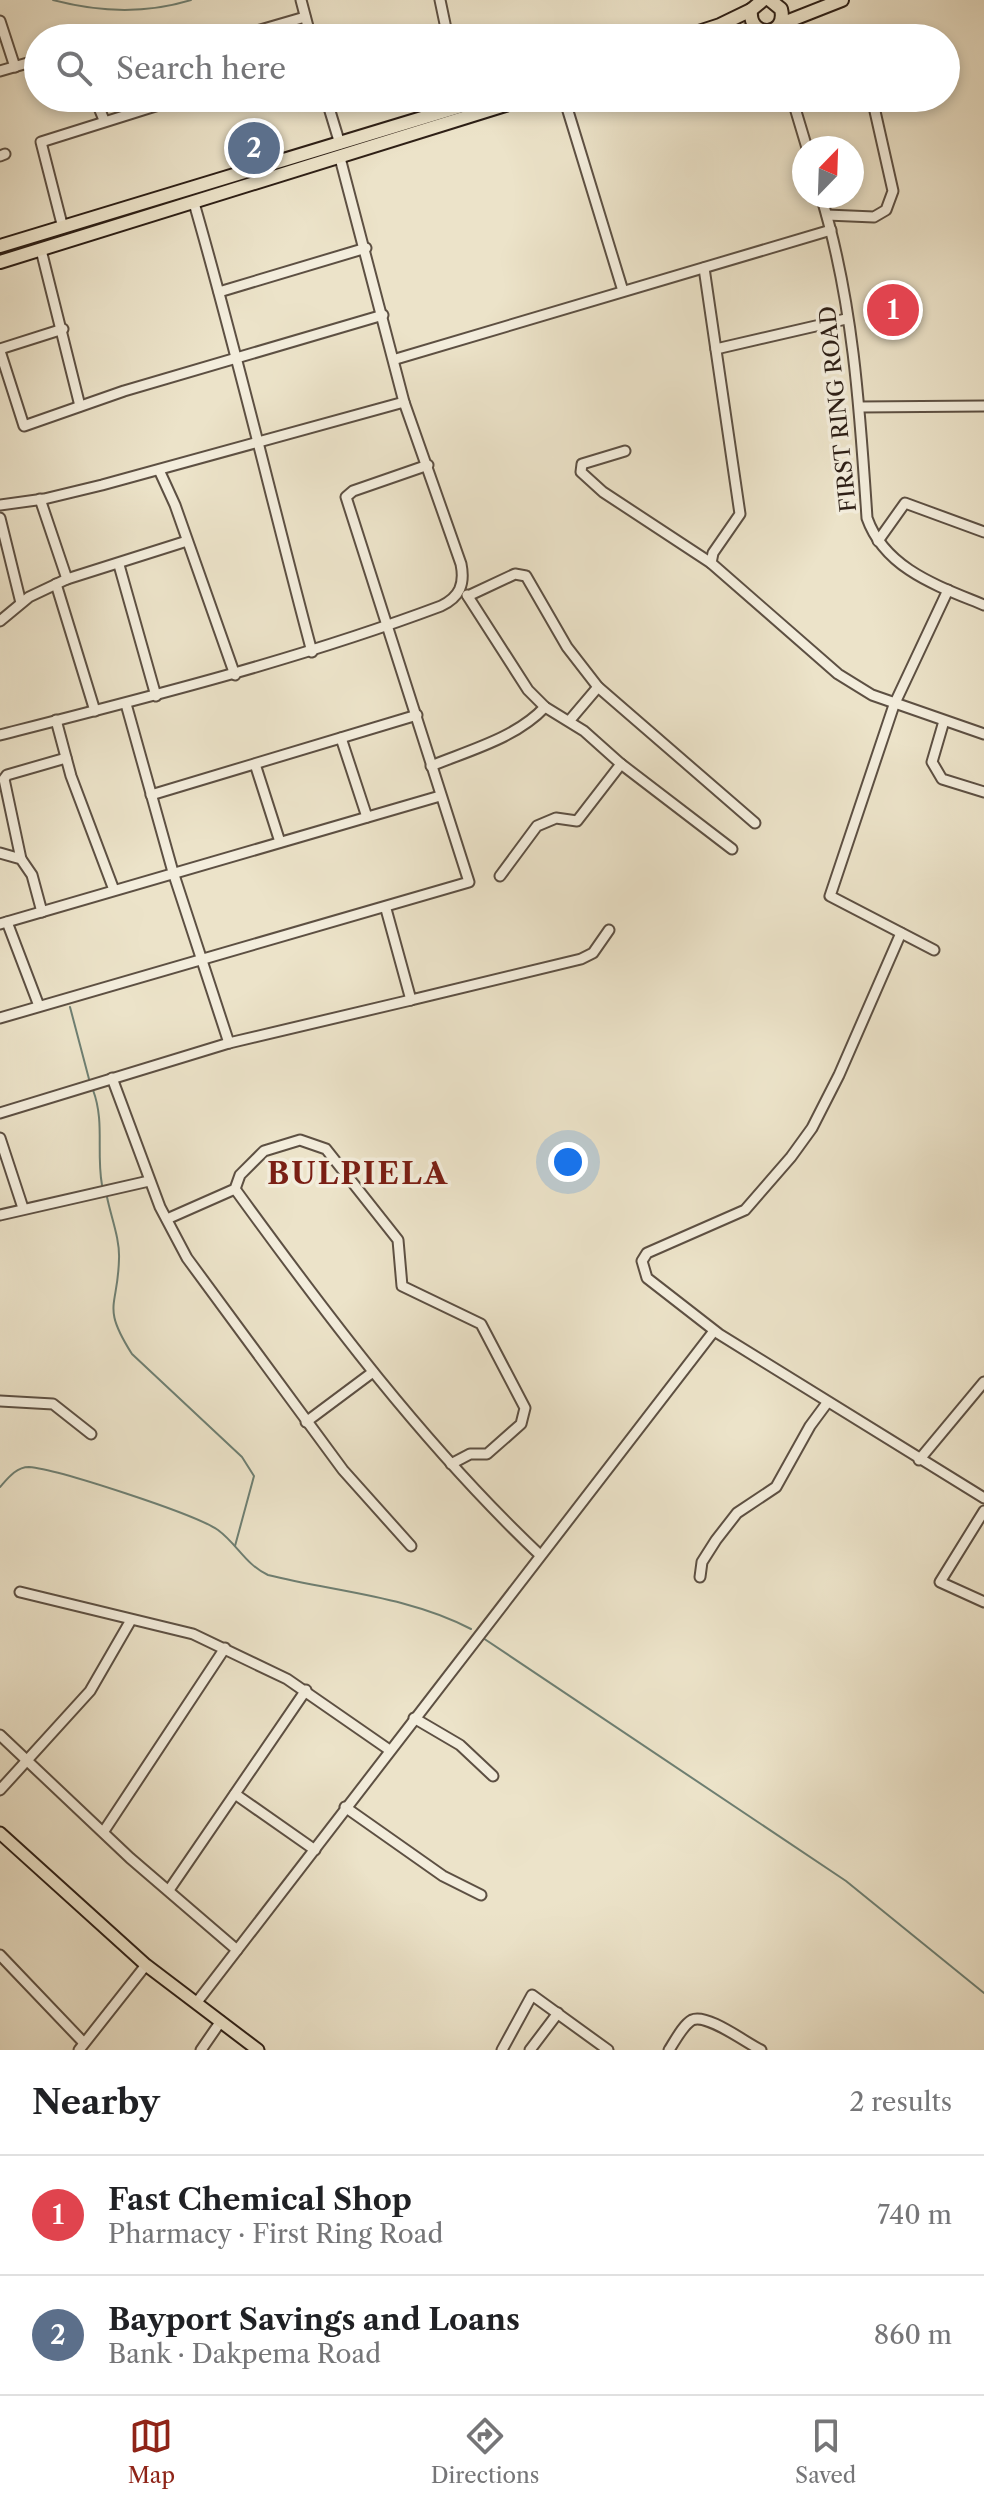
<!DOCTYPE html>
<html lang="en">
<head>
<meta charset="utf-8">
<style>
	:root { --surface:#fff; --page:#f6f6f6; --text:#202124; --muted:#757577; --line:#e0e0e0; --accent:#8f2418 }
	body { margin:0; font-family:"Libre Caslon Text",serif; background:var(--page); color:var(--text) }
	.compass { position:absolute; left:792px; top:136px; width:72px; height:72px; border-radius:50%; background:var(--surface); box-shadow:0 4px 12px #0003; rotate:23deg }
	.you { position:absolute; left:568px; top:1162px; width:28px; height:28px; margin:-20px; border:6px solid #fff; border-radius:50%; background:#1a73e8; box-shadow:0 0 0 12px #1a73e833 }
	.badge { display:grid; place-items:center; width:52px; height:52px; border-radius:50%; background:var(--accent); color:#fff; font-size:26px; font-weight:700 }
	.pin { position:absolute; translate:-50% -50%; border:4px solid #fff; box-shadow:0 2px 8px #0006 }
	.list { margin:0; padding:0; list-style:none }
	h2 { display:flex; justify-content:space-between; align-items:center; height:104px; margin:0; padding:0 32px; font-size:34px }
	h2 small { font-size:26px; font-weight:400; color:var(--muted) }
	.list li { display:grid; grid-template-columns:52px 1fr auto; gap:24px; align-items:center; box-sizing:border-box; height:120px; padding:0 32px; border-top:2px solid var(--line) }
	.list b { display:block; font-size:30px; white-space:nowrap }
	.list p { margin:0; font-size:26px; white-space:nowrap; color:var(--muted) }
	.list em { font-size:26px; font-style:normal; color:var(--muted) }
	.icon { flex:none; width:44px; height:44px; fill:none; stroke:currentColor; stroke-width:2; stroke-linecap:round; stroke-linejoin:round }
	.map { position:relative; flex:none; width:984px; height:2050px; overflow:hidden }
	.search { position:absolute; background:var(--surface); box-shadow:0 4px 12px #0003; left:24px; right:24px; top:24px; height:88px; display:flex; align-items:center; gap:20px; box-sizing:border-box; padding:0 28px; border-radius:44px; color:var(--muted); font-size:30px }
	.sheet { height:344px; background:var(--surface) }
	nav { display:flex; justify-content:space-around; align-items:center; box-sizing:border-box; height:112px; border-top:2px solid var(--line); background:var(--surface); font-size:22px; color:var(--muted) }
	nav a { display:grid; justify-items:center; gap:4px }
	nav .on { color:var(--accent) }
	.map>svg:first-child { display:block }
</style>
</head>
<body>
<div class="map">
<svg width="984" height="2050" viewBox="0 0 984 2050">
	<rect width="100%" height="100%" fill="#ece3c9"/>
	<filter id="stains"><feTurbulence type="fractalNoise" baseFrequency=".0025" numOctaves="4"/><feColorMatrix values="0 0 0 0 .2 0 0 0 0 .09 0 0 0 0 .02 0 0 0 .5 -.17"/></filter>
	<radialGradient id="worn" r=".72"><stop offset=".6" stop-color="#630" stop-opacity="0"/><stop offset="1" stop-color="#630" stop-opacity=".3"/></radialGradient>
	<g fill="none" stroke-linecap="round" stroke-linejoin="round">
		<g stroke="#6e7f72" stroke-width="2">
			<path d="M53,0C98,12 146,14 191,0"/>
			<path d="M70,1007L89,1079"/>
			<path d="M93,1090C105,1122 96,1152 102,1185"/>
			<path d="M107,1197C111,1217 120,1239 119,1259C118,1308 101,1305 132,1354L242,1457L254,1476L235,1546"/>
			<path d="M0,1487C8,1478 16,1467 29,1467C57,1469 195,1514 218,1530C237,1544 246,1565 268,1575C336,1592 408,1596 471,1629"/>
			<path d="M483,1638L846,1881L984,1993"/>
		</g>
		<g stroke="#5d5043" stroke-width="13">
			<g id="minor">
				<path d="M301,0L311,38"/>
				<path d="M440,0L448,38"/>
				<path d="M0,21L15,67"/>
				<path d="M233,38L305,17"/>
				<path d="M0,71L38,60"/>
				<path d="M95,98L104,120"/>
				<path d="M326,98L340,144"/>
				<path d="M564,98L623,291"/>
				<path d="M792,98L807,148"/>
				<path d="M0,156L5,154"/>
				<path d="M821,196C853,300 860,411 867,518C885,569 938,586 984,605"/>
				<path d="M194,203C237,352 272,502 312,652"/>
				<path d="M827,215L874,217L886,210L893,191L872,98"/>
				<path d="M63,228L41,142L181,98"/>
				<path d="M41,250L80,406"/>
				<path d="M704,268L740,514L713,553L711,563L838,674L872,695L984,734"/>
				<path d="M219,292L366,248"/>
				<path d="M0,349L63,329"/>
				<path d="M716,349L846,319"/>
				<path d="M0,351L24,426L124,391L383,315"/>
				<path d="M396,359L831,230"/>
				<path d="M860,407L984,406"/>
				<path d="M625,451L582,464L581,472L603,492L711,563"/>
				<path d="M159,470L175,505L235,675"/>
				<path d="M40,499L67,579"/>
				<path d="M0,505L44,499L102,485L404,402"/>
				<path d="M0,518L21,603"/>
				<path d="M878,541L905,503L984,532"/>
				<path d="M119,565L156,696"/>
				<path d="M56,584L95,711"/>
				<path d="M467,595L528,690L545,707L584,731L621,764L732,849"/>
				<path d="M468,596L515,574L526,576L567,647L598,687L755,823"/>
				<path d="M0,621L29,597L67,579L187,541"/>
				<path d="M126,704L173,872L229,1043"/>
				<path d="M56,720L71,776L114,890"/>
				<path d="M570,720L598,687"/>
				<path d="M944,721L932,762L942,779L984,792"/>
				<path d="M0,735C149,697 297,660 441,606C460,597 465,584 461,564L404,402L340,158"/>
				<path d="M341,738L367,817"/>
				<path d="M255,764L280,842"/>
				<path d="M431,766C470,750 516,738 545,707"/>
				<path d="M151,795L417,715"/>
				<path d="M0,853L21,859L32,875L42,912"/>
				<path d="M21,859L4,779L7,775L66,758"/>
				<path d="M500,876L537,826L556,818L577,821L621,764"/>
				<path d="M386,909L411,1000L581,959L593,953L609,930"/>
				<path d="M7,922L39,1006"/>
				<path d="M0,924L440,796"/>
				<path d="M901,933L839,1075L812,1128L791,1157L745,1210L647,1253L642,1261L647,1278L719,1334L984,1498"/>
				<path d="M934,950L830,896L894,705L948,590"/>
				<path d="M0,1018L469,882L346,497L353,491L428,465"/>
				<path d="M112,1078L160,1207L187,1258L343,1470L411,1546"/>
				<path d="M0,1113L229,1043L411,1000"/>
				<path d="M0,1138L23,1208"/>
				<path d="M235,1189C328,1317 424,1445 540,1555"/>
				<path d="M0,1215L149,1181"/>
				<path d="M167,1219L235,1189L240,1175L264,1151L300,1140L326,1149L398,1240L402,1286L481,1324L525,1408L521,1424L487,1454H470L451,1464"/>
				<path d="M0,1401L53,1404L91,1434"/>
				<path d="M306,1422L373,1372"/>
				<path d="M919,1460L984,1382"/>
				<path d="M984,1511L940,1582L984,1602"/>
				<path d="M700,1577L702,1562L716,1540L737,1513L776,1487L810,1426L827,1403"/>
				<path d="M20,1592L193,1634L287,1679L388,1749"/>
				<path d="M414,1718L460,1745L493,1776"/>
				<path d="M0,1735L130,1858L237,1950"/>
				<path d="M0,1790L90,1691L131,1620"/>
				<path d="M235,1794L315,1850"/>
				<path d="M345,1807L443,1876L481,1895"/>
				<path d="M104,1831L225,1648"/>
				<path d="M169,1890L306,1690"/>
				<path d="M0,1955L84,2043"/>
				<path d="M197,2002L714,1331"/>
				<path d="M79,2050L146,1965"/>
				<path d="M201,2050L221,2021"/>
				<path d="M502,2050L532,1995L608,2050"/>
				<path d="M530,2050L558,2013"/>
				<path d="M669,2050C675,2041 683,2025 692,2020C707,2013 746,2043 761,2050"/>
			</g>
		</g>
		<g stroke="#2d1f16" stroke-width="15">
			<path id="major" d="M0,1833L146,1965L258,2050"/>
		</g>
		<g stroke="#2d1f16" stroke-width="16">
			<g id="highway">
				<path d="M763,0L751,10C748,39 788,37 781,9L770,0"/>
				<path d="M781,24L842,0"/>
				<path d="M680,38L720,25L751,10"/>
				<path d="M716,38L757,29"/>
				<path d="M0,246L488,98"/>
				<path d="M0,262L528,98"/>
			</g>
		</g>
		<use href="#minor" stroke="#f3eddc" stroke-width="9"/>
		<use href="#major" stroke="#ece3c9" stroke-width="11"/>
		<use href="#highway" stroke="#ece3c9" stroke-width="12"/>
	</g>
	<g text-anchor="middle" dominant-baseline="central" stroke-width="7" stroke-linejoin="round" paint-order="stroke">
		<g font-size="22" fill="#2d1f16" stroke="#f3eddc">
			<text transform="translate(838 409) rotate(-96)">FIRST RING ROAD</text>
		</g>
		<g font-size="30" font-weight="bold" letter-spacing="2" fill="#7a1f14" stroke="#f3eddc">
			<text x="358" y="1173">BULPIELA</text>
		</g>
	</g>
	<rect width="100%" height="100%" filter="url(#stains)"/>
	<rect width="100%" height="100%" fill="url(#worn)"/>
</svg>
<svg class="compass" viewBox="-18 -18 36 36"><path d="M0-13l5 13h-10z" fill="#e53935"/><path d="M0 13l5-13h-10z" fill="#757577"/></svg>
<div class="you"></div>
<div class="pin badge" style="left:893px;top:310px;background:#e0444e">1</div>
<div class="pin badge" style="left:254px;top:148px;background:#5c6f8a">2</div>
<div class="search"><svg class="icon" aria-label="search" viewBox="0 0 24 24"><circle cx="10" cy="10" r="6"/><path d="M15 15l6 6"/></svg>Search here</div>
</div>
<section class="sheet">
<h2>Nearby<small>2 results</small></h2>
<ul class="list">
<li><span class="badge" style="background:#e0444e">1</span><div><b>Fast Chemical Shop</b><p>Pharmacy · First Ring Road</p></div><em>740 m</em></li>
<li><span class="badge" style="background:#5c6f8a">2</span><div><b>Bayport Savings and Loans</b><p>Bank · Dakpema Road</p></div><em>860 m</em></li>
</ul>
</section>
<nav>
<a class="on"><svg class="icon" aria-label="map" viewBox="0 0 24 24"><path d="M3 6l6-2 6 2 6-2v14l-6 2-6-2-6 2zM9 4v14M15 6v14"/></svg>Map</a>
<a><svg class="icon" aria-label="directions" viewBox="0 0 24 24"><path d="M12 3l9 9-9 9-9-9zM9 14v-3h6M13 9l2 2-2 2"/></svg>Directions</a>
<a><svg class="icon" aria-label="saved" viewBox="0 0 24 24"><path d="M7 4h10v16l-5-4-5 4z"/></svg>Saved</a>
</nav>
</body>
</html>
